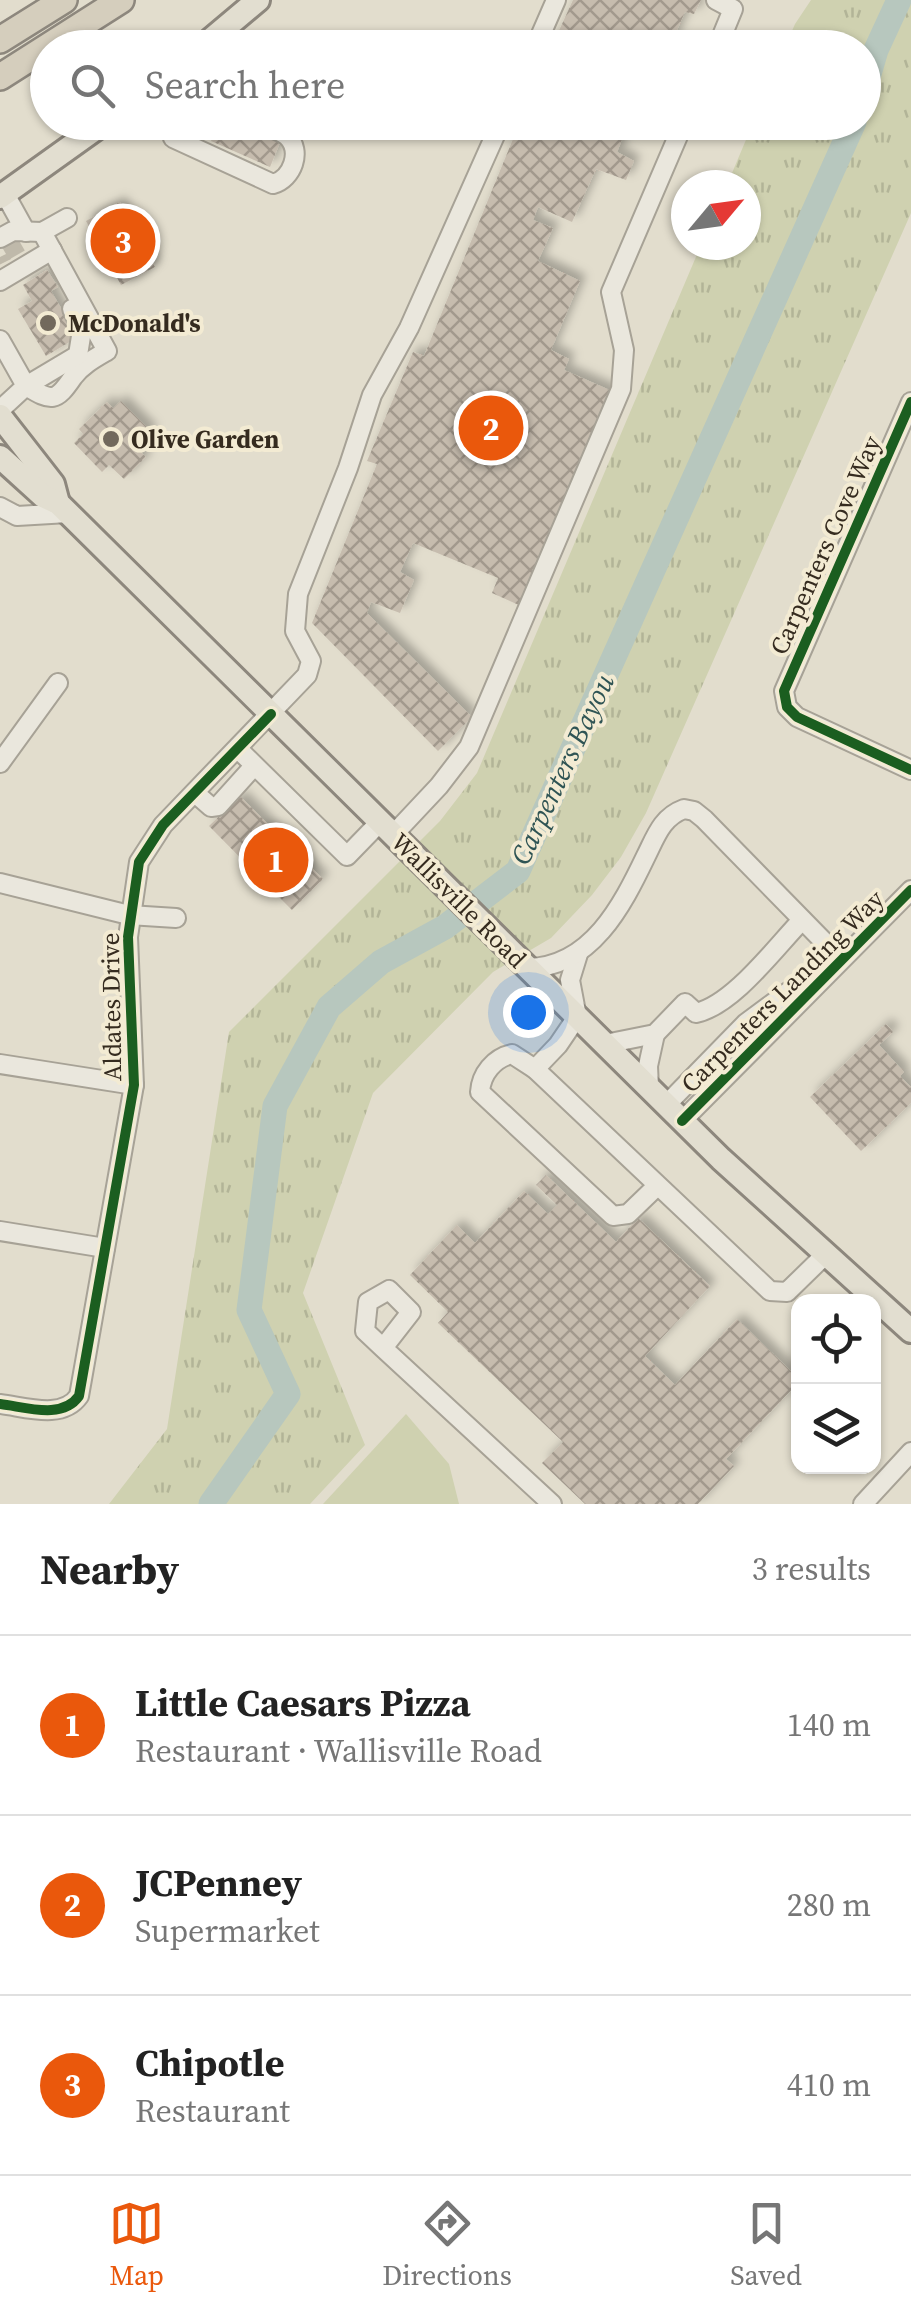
<!DOCTYPE html>
<html lang="en">
<head>
<meta charset="utf-8">
<style>
	:root { --surface:#fff; --page:#f2f2f2; --text:#222; --muted:#767676; --line:#e0e0e0; --accent:#ea580c }
	body { margin:0; font-family:"Source Serif 4",serif; background:var(--page); color:var(--text) }
	.controls { position:absolute; right:30px; bottom:30px; display:grid; overflow:hidden; border-radius:20px; box-shadow:0 2px 8px #0004 }
	.controls button { width:90px; height:90px; display:grid; place-items:center; padding:0; border:0; border-bottom:2px solid var(--line); background:var(--surface); color:var(--text); font:50px sans-serif }
	.compass { position:absolute; left:671px; top:170px; width:90px; height:90px; border-radius:50%; background:var(--surface); box-shadow:0 2px 8px #0004; rotate:61deg }
	.you { position:absolute; left:528px; top:1012px; width:35px; height:35px; margin:-25px; border:8px solid #fff; border-radius:50%; background:#1a73e8; box-shadow:0 0 0 15px #1a73e833 }
	.badge { display:grid; place-items:center; width:65px; height:65px; border-radius:50%; background:var(--accent); color:#fff; font-size:32px; font-weight:700 }
	.pin { position:absolute; translate:-50% -50%; border:5px solid #fff; box-shadow:0 2px 10px #0006 }
	.list { margin:0; padding:0; list-style:none }
	h2 { display:flex; justify-content:space-between; align-items:center; height:130px; margin:0; padding:0 40px; font-size:42px }
	h2 small { font-size:32px; font-weight:400; color:var(--muted) }
	.list li { display:grid; grid-template-columns:65px 1fr auto; gap:30px; align-items:center; box-sizing:border-box; height:180px; padding:0 40px; border-top:2px solid var(--line) }
	.list b { display:block; font-size:38px; white-space:nowrap }
	.list p { margin:0; font-size:32px; white-space:nowrap; color:var(--muted) }
	.list em { font-size:32px; font-style:normal; color:var(--muted) }
	.icon { flex:none; width:55px; height:55px; fill:none; stroke:currentColor; stroke-width:2; stroke-linecap:round; stroke-linejoin:round }
	.map { position:relative; flex:none; width:911px; height:1504px; overflow:hidden }
	.search { position:absolute; background:var(--surface); box-shadow:0 2px 8px #0004; left:30px; right:30px; top:30px; height:110px; display:flex; align-items:center; gap:25px; box-sizing:border-box; padding:0 35px; border-radius:55px; color:var(--muted); font-size:38px }
	.sheet { height:670px; background:var(--surface) }
	nav { display:flex; justify-content:space-around; align-items:center; box-sizing:border-box; height:140px; border-top:2px solid var(--line); background:var(--surface); font-size:28px; color:var(--muted) }
	nav a { display:grid; justify-items:center; gap:5px }
	nav .on { color:var(--accent) }
	.map>svg:first-child { display:block }
</style>
</head>
<body>
<div class="map">
<svg width="911" height="1504" viewBox="0 0 911 1504">
	<defs>
		<pattern id="grass-tufts" width="24" height="20" patternUnits="userSpaceOnUse" patternTransform="scale(2.5)"><rect width="24" height="20" fill="#cfd1b0"/><path d="M3 7l-1-3M5 7V3M7 7l1-3M15 17l-1-3M17 17v-4M19 17l1-3" fill="none" stroke="#b2b497"/></pattern>
		<pattern id="building-cross-hatch" width="8" height="8" patternUnits="userSpaceOnUse" patternTransform="scale(2.5)"><rect width="8" height="8" fill="#c6bcae"/><path d="M0 0l8 8M0 8l8-8" fill="none" stroke="#a2998d"/></pattern>
		<filter id="shadow"><feDropShadow dx="6" dy="-6" stdDeviation="5" flood-color="#0004"/></filter>
	</defs>
	<rect width="100%" height="100%" fill="#e2ddcd"/>
	<path fill="url(#grass-tufts)" d="M811,0H911V213L646,813L621,857L592,895L551,938L493,972L373,1093L303,1293L365,1445L310,1504H109L167,1429L229,1032L440,821L477,773L701,245H746V185H727L753,123L864,122V48L785,47L795,24Z"/>
	<path fill="#cfd1b0" d="M406,1414L449,1464L459,1504H323Z"/>
	<g fill="none" stroke-linecap="round" stroke-linejoin="round">
		<g stroke="#b7c7be" stroke-width="25">
			<path d="M864,91L876,50L899,0"/>
			<path d="M211,1504L288,1394L249,1310L275,1106L329,1007L381,962L445,927L518,871L854,122"/>
		</g>
	</g>
	<g fill="url(#building-cross-hatch)" filter="url(#shadow)">
		<path d="M573,0H701L694,14L685,12L669,48H551Z"/>
		<path d="M219,122H240L281,140L270,167L211,141Z"/>
		<path d="M520,122H629L617,152L634,161L626,180L596,169L572,222L538,207L533,220L553,228L538,261L580,281L551,350L569,359L564,370L614,392L521,606L492,593L498,578L413,543L400,572L414,580L400,613L371,602L367,613L472,717L438,751L312,623L377,464L367,461L413,352L424,356Z"/>
		<path d="M120,202L155,267L121,285L86,221Z"/>
		<path d="M47,270L58,287L51,291L78,337L46,356L18,309L32,301L23,285Z"/>
		<path d="M121,401L152,432L136,447L146,457L124,479L109,465L102,472L74,443L83,434L79,429L107,402L113,408Z"/>
		<path d="M240,796L323,879L292,910L209,826Z"/>
		<path d="M886,1024L893,1032L879,1045L904,1072L900,1076L911,1087V1103L861,1151L810,1097Z"/>
		<path d="M546,1175L616,1242L638,1218L710,1286L645,1356L675,1385L737,1319L798,1378V1383L726,1459L734,1466L698,1504H585L542,1463L563,1442L438,1323L448,1312L410,1275L457,1225L475,1243L524,1191L548,1214L557,1205L536,1185Z"/>
	</g>
	<g fill="none" stroke-linecap="round" stroke-linejoin="round">
		<g stroke="#bfb9aa" stroke-width="18" stroke-dasharray="18 9" stroke-linecap="butt">
			<path d="M10,243L17,255"/>
			<path d="M0,257L3,263"/>
		</g>
		<g stroke="#a7a296" stroke-width="22">
			<g id="minor">
				<path d="M716,0L733,9L717,48"/>
				<path d="M535,48L556,0"/>
				<path d="M173,138L273,184C292,179 303,151 287,136C280,130 264,126 256,122"/>
				<path d="M5,194L26,232"/>
				<path d="M0,238L13,231L42,232L67,218"/>
				<path d="M0,281L52,250"/>
				<path d="M0,340L26,386L0,410"/>
				<path d="M26,386C52,402 56,402 73,377C82,365 95,358 107,351L42,232"/>
				<path d="M26,386L78,355L82,330L72,309"/>
				<path d="M911,402L784,691L787,707L797,717L911,770"/>
				<path d="M0,507L17,516L68,513"/>
				<path d="M238,749L347,856L380,822"/>
				<path d="M0,763L58,683"/>
				<path d="M195,793L211,807L218,806L254,766"/>
				<path d="M393,835L439,786L469,747L621,389L624,350L611,292L684,122"/>
				<path d="M0,883L129,915L176,918"/>
				<path d="M578,954L570,980L577,1017L558,1045L535,1069L770,1291L787,1292L825,1255"/>
				<path d="M528,968C591,967 622,906 646,856C656,836 662,817 684,809L694,811L704,819L840,958"/>
				<path d="M605,1044L655,1034L685,1003L696,1013C733,1005 775,948 802,920"/>
				<path d="M0,1064L134,1085"/>
				<path d="M535,1069L512,1054C494,1058 481,1074 480,1092L613,1216L628,1214L657,1186"/>
				<path d="M649,1088L648,1066L655,1034"/>
				<path d="M666,1105L746,1023L818,970"/>
				<path d="M682,1121L911,890"/>
				<path d="M0,1231L105,1248"/>
				<path d="M383,1348L411,1312L389,1290L368,1302L365,1331L383,1348L552,1504"/>
				<path d="M0,1404C26,1407 62,1420 79,1396L134,1085L128,937L139,862L163,825L307,675L311,661L295,631L298,594L348,468L372,395L409,328L501,122"/>
				<path d="M863,1504L911,1452"/>
			</g>
		</g>
		<g stroke="#8d877d" stroke-width="28">
			<g id="major">
				<path d="M201,48L258,0"/>
				<path d="M0,197L105,122"/>
				<path d="M0,416L53,484L58,503"/>
				<path d="M0,457L43,496L58,503L721,1159L911,1331"/>
			</g>
		</g>
		<g stroke="#8d877d" stroke-width="30">
			<g id="highway">
				<path d="M0,40L64,0"/>
				<path d="M0,77L121,0"/>
			</g>
		</g>
		<use href="#minor" stroke="#eae7dd" stroke-width="18"/>
		<use href="#major" stroke="#e2ded0" stroke-width="22"/>
		<use href="#highway" stroke="#d5cebd" stroke-width="25"/>
		<g stroke="#f3ebd3" stroke-width="16">
			<g id="cycleway">
				<path d="M911,402L784,691L787,707L797,717L911,770"/>
				<path d="M682,1121L911,890"/>
				<path d="M0,1404C26,1407 62,1420 79,1396L134,1085L128,937L139,862L163,825L271,714"/>
			</g>
		</g>
		<use href="#cycleway" stroke="#1b5e20" stroke-width="10"/>
	</g>
	<g fill="#72695c" stroke="#f3ebd3" stroke-width="4">
		<circle cx="48" cy="323" r="10"/>
		<circle cx="111" cy="439" r="10"/>
	</g>
	<g text-anchor="middle" dominant-baseline="central" stroke-width="8" stroke-linejoin="round" paint-order="stroke">
		<g font-size="25" font-weight="bold" fill="#352b1f" stroke="#f3ebd3" text-anchor="start">
			<text x="68" y="323">McDonald's</text>
			<text x="131" y="439">Olive Garden</text>
		</g>
		<g font-size="25" fill="#352b1f" stroke="#f3ebd3">
			<text transform="translate(825 545) rotate(-66)">Carpenters Cove Way</text>
			<text transform="translate(459 900) rotate(45)">Wallisville Road</text>
			<text transform="translate(782 991) rotate(-45)">Carpenters Landing Way</text>
			<text transform="translate(111 1007) rotate(-91)">Aldates Drive</text>
		</g>
		<g font-size="28" font-style="italic" fill="#2f5454" stroke="#f3ebd3">
			<text transform="translate(562 769) rotate(-65)">Carpenters Bayou</text>
		</g>
	</g>
</svg>
<div class="controls">
<button><svg class="icon" aria-label="locate" viewBox="0 0 24 24"><circle cx="12" cy="12" r="6"/><path d="M12 2v4M12 18v4M2 12h4M18 12h4"/></svg></button>
<button><svg class="icon" aria-label="layers" viewBox="0 0 24 24"><path d="M12 4l9 5-9 5-9-5zM3 14l9 5 9-5"/></svg></button>
</div>
<svg class="compass" viewBox="-18 -18 36 36"><path d="M0-13l5 13h-10z" fill="#e53935"/><path d="M0 13l5-13h-10z" fill="#767676"/></svg>
<div class="you"></div>
<div class="pin badge" style="left:276px;top:860px">1</div>
<div class="pin badge" style="left:491px;top:428px">2</div>
<div class="pin badge" style="left:123px;top:241px">3</div>
<div class="search"><svg class="icon" aria-label="search" viewBox="0 0 24 24"><circle cx="10" cy="10" r="6"/><path d="M15 15l6 6"/></svg>Search here</div>
</div>
<section class="sheet">
<h2>Nearby<small>3 results</small></h2>
<ul class="list">
<li><span class="badge">1</span><div><b>Little Caesars Pizza</b><p>Restaurant · Wallisville Road</p></div><em>140 m</em></li>
<li><span class="badge">2</span><div><b>JCPenney</b><p>Supermarket</p></div><em>280 m</em></li>
<li><span class="badge">3</span><div><b>Chipotle</b><p>Restaurant</p></div><em>410 m</em></li>
</ul>
</section>
<nav>
<a class="on"><svg class="icon" aria-label="map" viewBox="0 0 24 24"><path d="M3 6l6-2 6 2 6-2v14l-6 2-6-2-6 2zM9 4v14M15 6v14"/></svg>Map</a>
<a><svg class="icon" aria-label="directions" viewBox="0 0 24 24"><path d="M12 3l9 9-9 9-9-9zM9 14v-3h6M13 9l2 2-2 2"/></svg>Directions</a>
<a><svg class="icon" aria-label="saved" viewBox="0 0 24 24"><path d="M7 4h10v16l-5-4-5 4z"/></svg>Saved</a>
</nav>
</body>
</html>
